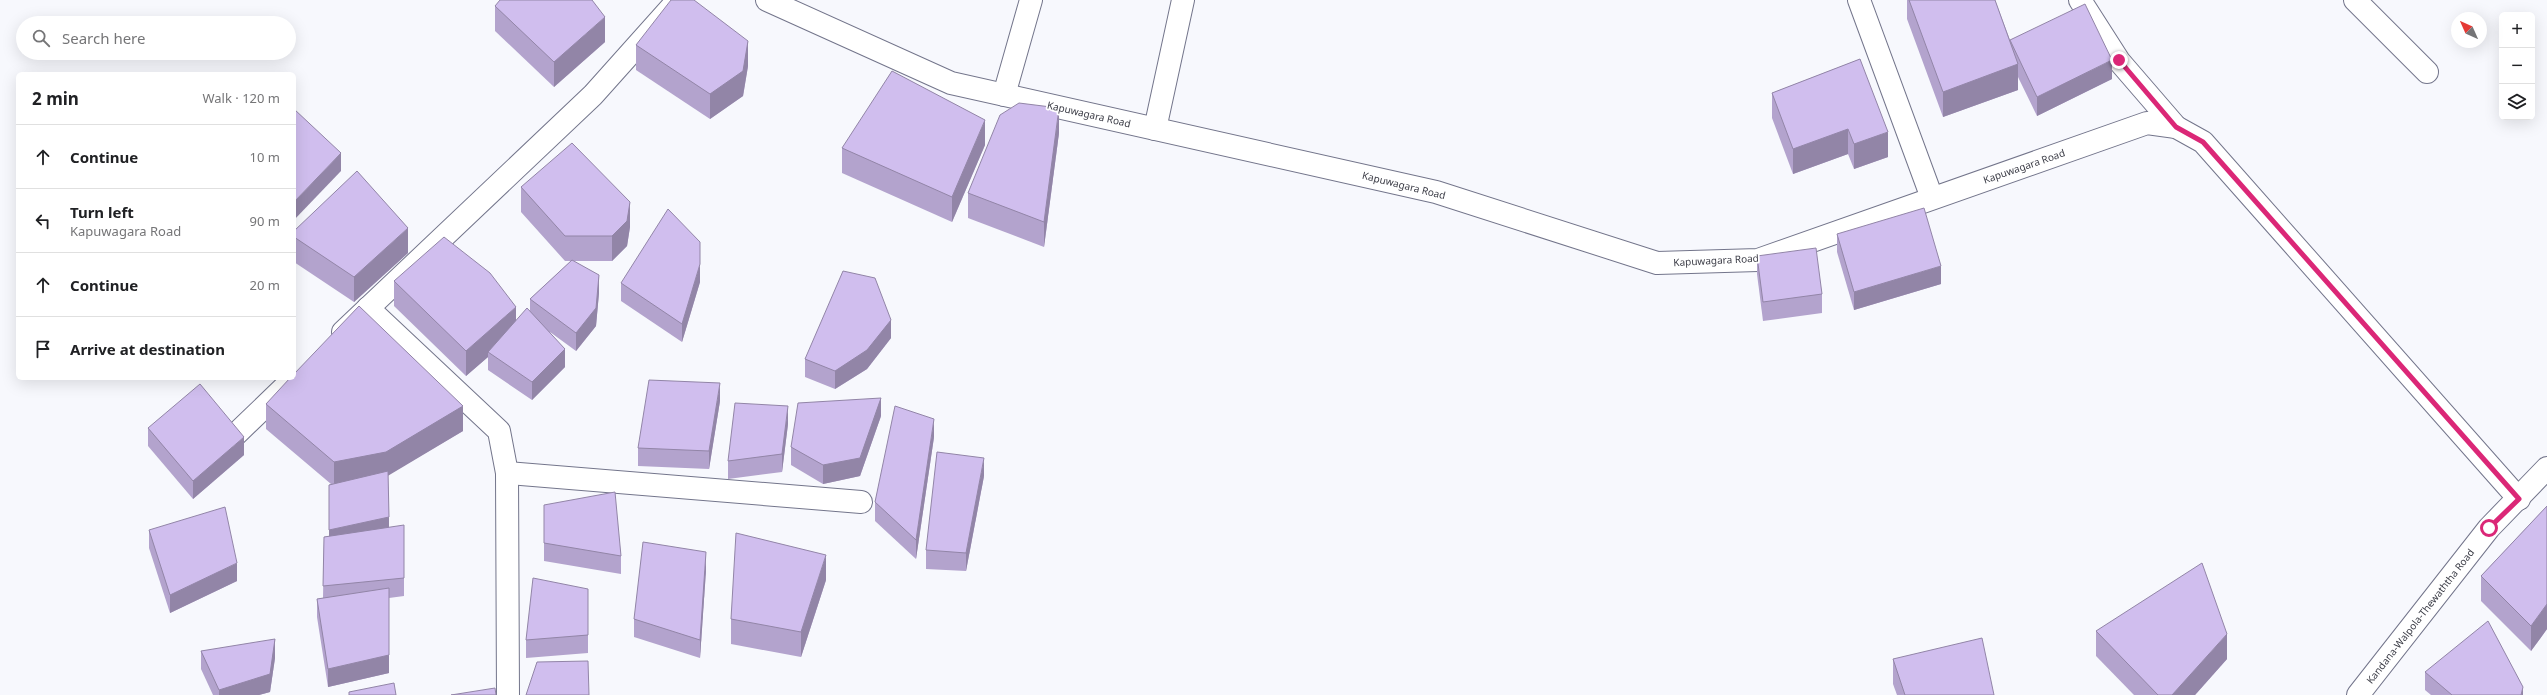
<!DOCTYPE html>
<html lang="en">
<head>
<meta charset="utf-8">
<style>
	:root { --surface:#fff; --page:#f6f6f6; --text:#202124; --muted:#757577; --line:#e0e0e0 }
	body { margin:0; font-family:"Noto Sans",sans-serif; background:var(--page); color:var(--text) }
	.controls { position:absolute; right:12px; top:12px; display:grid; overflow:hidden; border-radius:6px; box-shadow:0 4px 16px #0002 }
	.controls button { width:36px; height:36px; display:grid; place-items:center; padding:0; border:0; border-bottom:1px solid var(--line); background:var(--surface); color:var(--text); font:20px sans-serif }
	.compass { position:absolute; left:2451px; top:12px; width:36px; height:36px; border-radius:50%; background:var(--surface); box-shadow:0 4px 16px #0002; rotate:315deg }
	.stop { position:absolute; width:12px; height:12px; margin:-9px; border:3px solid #db2777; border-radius:50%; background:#fff }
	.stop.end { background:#db2777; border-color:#fff; box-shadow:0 1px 4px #0008 }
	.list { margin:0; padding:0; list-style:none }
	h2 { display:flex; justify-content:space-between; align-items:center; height:52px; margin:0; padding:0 16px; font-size:17px }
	h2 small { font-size:13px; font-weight:400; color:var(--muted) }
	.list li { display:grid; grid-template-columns:26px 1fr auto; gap:12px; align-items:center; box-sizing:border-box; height:64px; padding:0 16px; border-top:1px solid var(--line) }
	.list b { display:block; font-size:15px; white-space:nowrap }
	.list p { margin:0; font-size:13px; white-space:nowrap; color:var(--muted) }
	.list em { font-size:13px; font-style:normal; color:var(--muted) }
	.icon { flex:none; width:22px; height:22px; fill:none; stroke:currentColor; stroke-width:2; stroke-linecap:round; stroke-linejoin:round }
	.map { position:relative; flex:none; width:2547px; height:695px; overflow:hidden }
	.search { position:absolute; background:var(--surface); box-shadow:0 4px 16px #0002; left:16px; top:16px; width:280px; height:44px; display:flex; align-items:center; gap:10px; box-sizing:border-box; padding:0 14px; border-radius:22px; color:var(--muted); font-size:15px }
	.panel { position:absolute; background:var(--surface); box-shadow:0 4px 16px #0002; left:16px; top:72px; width:280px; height:308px; border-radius:6px }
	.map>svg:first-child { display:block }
</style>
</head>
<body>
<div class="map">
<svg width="2547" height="695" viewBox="0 0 2547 695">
	<rect width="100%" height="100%" fill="#f7f8fd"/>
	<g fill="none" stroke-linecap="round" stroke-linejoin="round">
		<g stroke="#73758b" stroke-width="24">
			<g id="minor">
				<path d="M1859,0L1932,198"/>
				<path d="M2080,0L2119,61L2176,127"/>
				<path d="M2355,0L2427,72"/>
				<path d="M1004,95L1031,0"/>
				<path d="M1155,129L1183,0"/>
				<path d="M368,308L499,431L507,473L508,695"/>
				<path d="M343,332L593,95L678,0"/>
				<path d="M234,436L288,384"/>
				<path d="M507,473L861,502"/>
			</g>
		</g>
		<g stroke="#73758b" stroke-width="24">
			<g id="tertiary">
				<path d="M767,0L951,83L1436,192L1657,263L1758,260L2147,123L2176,127L2203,142L2519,499"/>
				<path d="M2358,695L2489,528L2547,468"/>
			</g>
		</g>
		<use href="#minor" stroke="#fff" stroke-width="22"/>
		<use href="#tertiary" stroke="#fff" stroke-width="22"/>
	</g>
	<g fill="#b3a3cd">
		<path d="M1907,0H1995L2010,40L2112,79L2037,116L2018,77V90L1943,117L1907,19Z"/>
		<path d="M495,6L605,42L554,87L495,31Z"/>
		<path d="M636,45L748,66L743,96L710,119L636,70Z"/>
		<path d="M1860,59L1888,157L1854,169L1848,154L1793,174L1772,118V93Z"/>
		<path d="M1059,133L1044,247L968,218V193Z"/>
		<path d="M985,145L952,222L842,173V148Z"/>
		<path d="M521,187L630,227L627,246L612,261H573L599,293L596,326L576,351L550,332L565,367L532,400L488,370V357L466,376L394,306V281L516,321L530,310V299L571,261H565L521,212Z"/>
		<path d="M294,231L408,253L354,302L294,262Z"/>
		<path d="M1837,234L1941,284L1854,310L1837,252Z"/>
		<path d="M1757,256L1822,294V313L1763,321L1757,274Z"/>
		<path d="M700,282L682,342L621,301V283Z"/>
		<path d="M891,338L867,369L835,389L805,377V359Z"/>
		<path d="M720,401L709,469L638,466V448Z"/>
		<path d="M266,404L463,431L388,475L389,527L404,578V596L389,598V673L328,687L317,617V599L323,598L324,537L329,536V485L331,484L266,429Z"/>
		<path d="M881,416L860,476L823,484L791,465V447Z"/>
		<path d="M788,424L782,472L728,479V461Z"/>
		<path d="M148,428L244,455L193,499L148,446Z"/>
		<path d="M934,437L916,559L875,521V502Z"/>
		<path d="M984,476L966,571L926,569V550Z"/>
		<path d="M544,505L621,556V574L544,561Z"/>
		<path d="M2547,506V629L2531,651L2481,601V576Z"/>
		<path d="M149,530L237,581L170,613L149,548Z"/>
		<path d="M706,570L700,658L634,637V619Z"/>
		<path d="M826,580L801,657L731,644V619Z"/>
		<path d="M588,589V653L526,658V640Z"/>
		<path d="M2096,631L2227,659L2195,695H2134L2096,656Z"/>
		<path d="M201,651L275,658L270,692L259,695H213L201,669Z"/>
		<path d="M1893,659L1994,695H1897L1893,684Z"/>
		<path d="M2425,672L2523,695H2431L2425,690Z"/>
	</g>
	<g fill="#9285a7">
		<path d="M605,17V42L554,87V62Z"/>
		<path d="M748,41V66L743,96L710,119V94Z"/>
		<path d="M2112,60V79L2037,116V97Z"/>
		<path d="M2018,64V90L1943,117V92Z"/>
		<path d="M1059,108V133L1044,247V222Z"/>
		<path d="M985,120V145L952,222V197Z"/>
		<path d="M1848,129V154L1793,174V149Z"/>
		<path d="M1888,132V157L1854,169V144Z"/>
		<path d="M341,153V171L294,220V202Z"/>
		<path d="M630,202V227L627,246L612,261V236Z"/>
		<path d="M408,228V253L354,302V277Z"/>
		<path d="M700,264V282L682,342V324Z"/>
		<path d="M1941,266V284L1854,310V292Z"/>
		<path d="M599,275V293L596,326L576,351V333Z"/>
		<path d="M516,307V332L488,352V357L466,376V351Z"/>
		<path d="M891,320V338L867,369L835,389V371Z"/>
		<path d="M565,349V367L532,400V382Z"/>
		<path d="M720,383V401L709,469V451Z"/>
		<path d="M881,398V416L860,476L823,484V465Z"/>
		<path d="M463,406V431L386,477L334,488V462Z"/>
		<path d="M788,406V424L782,472V454Z"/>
		<path d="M934,419V437L916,559V540Z"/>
		<path d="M244,437V455L193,499V481Z"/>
		<path d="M984,458V476L966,571V553Z"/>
		<path d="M389,517V535L329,548V530Z"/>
		<path d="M706,552V570L700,658V640Z"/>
		<path d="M826,555V580L801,657V632Z"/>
		<path d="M237,563V581L170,613V595Z"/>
		<path d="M2547,604V629L2531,651V626Z"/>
		<path d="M2227,634V659L2195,695H2172Z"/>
		<path d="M275,639V658L270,692L259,695H219V690Z"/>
		<path d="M389,655V673L328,687V669Z"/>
		<path d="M2523,687V695H2521Z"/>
	</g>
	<g fill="#d0beee" stroke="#9285a7">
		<path d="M500,0H592L605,17L554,62L495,6Z"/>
		<path d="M671,0H694L748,41L743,71L710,94L636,45Z"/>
		<path d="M1909,0H1995L2018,64L1943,92Z"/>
		<path d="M2085,4L2112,60L2037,97L2010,40Z"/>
		<path d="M1860,59L1888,132L1854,144L1848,129L1793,149L1772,93Z"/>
		<path d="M892,71L985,120L952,197L842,148Z"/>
		<path d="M1019,103L1059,108L1044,222L968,193L1000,115Z"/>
		<path d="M294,109L341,153L294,202Z"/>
		<path d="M572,143L630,202L627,221L612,236H565L521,187Z"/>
		<path d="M357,171L408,228L354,277L294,237V231Z"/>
		<path d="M1924,208L1941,266L1854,292L1837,234Z"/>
		<path d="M668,209L700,242V264L682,324L621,283Z"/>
		<path d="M444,237L490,273L516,307L466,351L394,281Z"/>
		<path d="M1816,248L1822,294L1763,302L1757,256Z"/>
		<path d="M572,260L599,275L596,308L576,333L530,299Z"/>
		<path d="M843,271L875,278L891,320L867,350L835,371L805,359Z"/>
		<path d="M359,306L463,406L386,452L334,462L266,404L290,378H294V374Z"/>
		<path d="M527,308L565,349L532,382L488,352Z"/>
		<path d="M649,380L720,383L709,451L638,448Z"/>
		<path d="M200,384L244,437L193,481L148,428Z"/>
		<path d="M881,398L860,458L823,465L791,447L798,403Z"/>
		<path d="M735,403L788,406L782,454L728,461Z"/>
		<path d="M895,406L934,419L916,540L875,502Z"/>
		<path d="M937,452L984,458L966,553L926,550Z"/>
		<path d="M388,471L389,517L329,530V485Z"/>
		<path d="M615,492L621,556L544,543V505Z"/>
		<path d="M2547,506V604L2531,626L2481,576Z"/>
		<path d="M225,507L237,563L170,595L149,530Z"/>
		<path d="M404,525V578L323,586L324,537Z"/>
		<path d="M736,533L826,555L801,632L731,619Z"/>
		<path d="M643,542L706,552L700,640L634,619Z"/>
		<path d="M2202,563L2227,634L2172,695H2158L2096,631Z"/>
		<path d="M533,578L588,589V635L526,640Z"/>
		<path d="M389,588V655L328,669L317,599Z"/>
		<path d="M2488,621L2523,687L2521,695H2452L2425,672Z"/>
		<path d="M1982,638L1994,695H1905L1893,659Z"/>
		<path d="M275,639L270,674L219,690L201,651Z"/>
		<path d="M588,661L589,695H526L537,662Z"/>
		<path d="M394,683L396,695H349V692Z"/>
		<path d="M495,688L496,695H451Z"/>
	</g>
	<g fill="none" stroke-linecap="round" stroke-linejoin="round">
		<path stroke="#db2777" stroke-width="5" d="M2119,60L2176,127L2203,142L2519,499L2489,528"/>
	</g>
	<g text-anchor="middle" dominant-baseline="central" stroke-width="3.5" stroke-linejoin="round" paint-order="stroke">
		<g font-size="10" fill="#3b3c46" stroke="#fff">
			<text transform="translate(1089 114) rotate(13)">Kapuwagara Road</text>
			<text transform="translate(2024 166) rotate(-19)">Kapuwagara Road</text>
			<text transform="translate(1404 185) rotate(14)">Kapuwagara Road</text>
			<text transform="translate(1716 260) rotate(-3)">Kapuwagara Road</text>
			<text transform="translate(2420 616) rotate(-52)">Kandana-Walpola-Thewaththa Road</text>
		</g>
	</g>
</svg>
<div class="controls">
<button>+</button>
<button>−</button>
<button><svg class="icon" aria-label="layers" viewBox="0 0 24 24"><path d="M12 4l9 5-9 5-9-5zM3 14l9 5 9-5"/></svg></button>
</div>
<svg class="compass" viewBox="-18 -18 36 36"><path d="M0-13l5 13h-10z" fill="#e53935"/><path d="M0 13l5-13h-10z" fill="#757577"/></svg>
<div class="stop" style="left:2489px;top:528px"></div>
<div class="stop end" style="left:2119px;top:60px"></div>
<div class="search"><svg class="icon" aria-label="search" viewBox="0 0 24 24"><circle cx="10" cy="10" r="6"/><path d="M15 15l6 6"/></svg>Search here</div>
<section class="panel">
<h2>2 min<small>Walk · 120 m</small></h2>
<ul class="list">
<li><svg class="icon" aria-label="ahead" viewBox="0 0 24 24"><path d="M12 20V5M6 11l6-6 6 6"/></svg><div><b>Continue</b></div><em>10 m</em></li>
<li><svg class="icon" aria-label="left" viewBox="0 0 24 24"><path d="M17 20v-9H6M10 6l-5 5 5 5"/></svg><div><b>Turn left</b><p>Kapuwagara Road</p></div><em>90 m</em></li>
<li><svg class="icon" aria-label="ahead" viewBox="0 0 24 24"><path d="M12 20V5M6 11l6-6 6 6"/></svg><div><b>Continue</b></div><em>20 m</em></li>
<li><svg class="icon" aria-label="arrive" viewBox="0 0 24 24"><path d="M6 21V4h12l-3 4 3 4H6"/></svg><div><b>Arrive at destination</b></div></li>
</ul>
</section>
</div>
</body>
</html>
